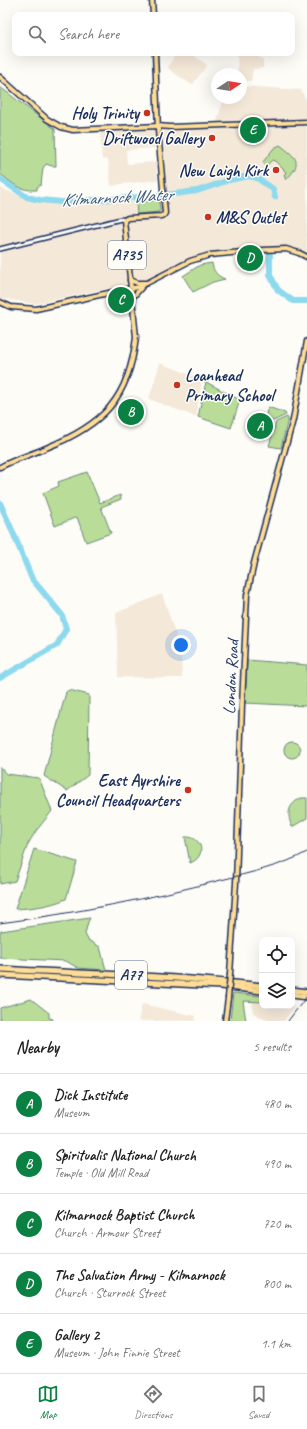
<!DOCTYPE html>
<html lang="en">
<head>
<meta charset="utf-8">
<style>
	:root { --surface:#fff; --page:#f6f6f6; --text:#222; --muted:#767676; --line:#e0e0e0; --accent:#0b8043 }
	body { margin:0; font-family:Caveat,sans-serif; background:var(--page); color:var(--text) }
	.controls { position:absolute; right:12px; bottom:12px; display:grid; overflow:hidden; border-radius:8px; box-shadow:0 4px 16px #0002 }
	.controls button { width:36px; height:36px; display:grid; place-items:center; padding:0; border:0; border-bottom:1px solid var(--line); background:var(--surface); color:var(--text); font:20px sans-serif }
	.compass { position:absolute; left:211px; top:68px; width:36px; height:36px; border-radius:50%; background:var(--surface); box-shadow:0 4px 16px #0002; rotate:78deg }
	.you { position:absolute; left:181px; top:645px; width:14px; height:14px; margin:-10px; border:3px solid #fff; border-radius:50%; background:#1a73e8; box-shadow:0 0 0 6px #1a73e833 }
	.badge { display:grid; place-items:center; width:26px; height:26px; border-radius:50%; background:var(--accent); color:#fff; font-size:13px; font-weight:700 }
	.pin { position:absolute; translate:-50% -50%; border:2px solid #fff; box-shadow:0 1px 4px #0006 }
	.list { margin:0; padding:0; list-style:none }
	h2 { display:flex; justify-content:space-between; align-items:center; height:52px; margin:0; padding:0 16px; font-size:17px }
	h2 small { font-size:13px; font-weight:400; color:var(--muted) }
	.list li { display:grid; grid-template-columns:26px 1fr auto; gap:12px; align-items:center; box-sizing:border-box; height:60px; padding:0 16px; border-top:1px solid var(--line) }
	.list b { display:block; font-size:15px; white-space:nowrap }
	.list p { margin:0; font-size:13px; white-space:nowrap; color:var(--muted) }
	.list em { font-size:13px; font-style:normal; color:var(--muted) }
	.icon { flex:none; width:22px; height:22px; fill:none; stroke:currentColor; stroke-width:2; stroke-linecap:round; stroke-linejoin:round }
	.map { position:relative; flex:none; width:307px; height:1021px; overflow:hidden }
	.search { position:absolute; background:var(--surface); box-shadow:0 4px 16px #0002; left:12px; right:12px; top:12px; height:44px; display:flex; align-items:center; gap:10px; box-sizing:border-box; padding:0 14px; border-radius:8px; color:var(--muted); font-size:15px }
	.sheet { height:352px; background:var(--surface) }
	nav { display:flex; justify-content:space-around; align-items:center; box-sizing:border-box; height:56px; border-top:1px solid var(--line); background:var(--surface); font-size:11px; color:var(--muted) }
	nav a { display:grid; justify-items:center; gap:2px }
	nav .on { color:var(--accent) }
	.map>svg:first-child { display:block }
</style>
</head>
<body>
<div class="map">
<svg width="307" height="1021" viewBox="0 0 307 1021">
	<rect width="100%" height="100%" fill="#fdfcf7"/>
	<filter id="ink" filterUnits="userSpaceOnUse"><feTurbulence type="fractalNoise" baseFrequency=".025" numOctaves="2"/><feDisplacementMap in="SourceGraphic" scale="8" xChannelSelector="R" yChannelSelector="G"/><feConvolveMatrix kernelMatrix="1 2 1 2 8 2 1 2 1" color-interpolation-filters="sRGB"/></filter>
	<g filter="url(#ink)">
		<g fill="#f4e8d8">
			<path d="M176,53H190L207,65L192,85L170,70L168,67Z"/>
			<path d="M237,53H251L263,59V68L253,69L251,81L241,80V74H238Z"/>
			<path d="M241,86L301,90L307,102V256L285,247L203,253L148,280L34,304L0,298V188L32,200L46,203L131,201L166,198L163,131L215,127L224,98H241Z"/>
			<path d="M153,130L155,132L156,148L126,150L127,164L156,162L157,180L122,184L111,186L108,160L102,159L100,132Z"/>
			<path d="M160,363L202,379L196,417L149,399Z"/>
			<path d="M162,594L181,651L182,678L118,677L116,613Z"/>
			<path d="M252,1000L262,1002V1006H295L284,1021H269L253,1013Z"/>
			<path d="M142,1004L196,1016L195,1021H138Z"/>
		</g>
		<g fill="#b9dd98" stroke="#6a867b">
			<path d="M0,87L55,129L56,166H52L46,164L43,168L41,185L37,187V190C19,191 14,184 0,174Z"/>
			<path d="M280,145C297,158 303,162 286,180L284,175L286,172L275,161L272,160L266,166L263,162L274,148Z"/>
			<path d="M159,200L160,210L159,212L137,214L136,202Z"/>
			<path d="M212,263C213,271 217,276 225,279L213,282L193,292L183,276L200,265Z"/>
			<path d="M206,382L240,400L231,428L198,417Z"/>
			<path d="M268,407L285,413L286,415L273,421L265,418Z"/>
			<path d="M287,417L288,419L281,448L269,446L276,422Z"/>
			<path d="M87,472L100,503L120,495L121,499L101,507L111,533L86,542L77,517L55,526L43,493L59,486L58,482Z"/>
			<path d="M247,660L307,665V706L245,703Z"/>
			<path d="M69,690L89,695L88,775L67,791L44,776L66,692Z"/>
			<circle cx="292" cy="750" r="8"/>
			<path d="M0,767L6,774L39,778L52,811L36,831L28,844L15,881L0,884Z"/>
			<path d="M301,798H307V818L292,827C287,815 287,805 301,798Z"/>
			<path d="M185,837C203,836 207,857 190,863Z"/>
			<path d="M34,849L77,862L66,899C49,906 33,908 15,909Z"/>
			<path d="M90,918L88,922L85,934L88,940L100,947L106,970L78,968L66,961L0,958V933L1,931Z"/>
			<path d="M233,993L262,996V1002L243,1001L246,1021H230Z"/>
			<path d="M31,999L49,1013V1018L53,1019L52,1021H0V1008Z"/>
		</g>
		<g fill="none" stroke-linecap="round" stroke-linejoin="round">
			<g stroke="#8dd9ed" stroke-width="6">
				<path d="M0,179L27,197L40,200L62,202L157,196L197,191L229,180L249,176L257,178L273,189L275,197"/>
				<path d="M270,255V275L278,290L293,301H307"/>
				<path d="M0,503L12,530L32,579L62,615L66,629L57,645L0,678"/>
			</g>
			<g stroke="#1b2f5e" stroke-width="6">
				<path id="minor" d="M0,249L121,219L124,220"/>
			</g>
			<g stroke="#1b2f5e" stroke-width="7">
				<g id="major">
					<path d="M152,0L153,15"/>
					<path d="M0,77L47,119L61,127L73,130L158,126L170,127L307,122"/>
					<path d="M130,280L137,283H146"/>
					<path d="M132,298L141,288"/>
					<path d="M0,302L11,307L36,309L122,290L139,287L190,261L210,255L263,250L286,249L299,253L307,257"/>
					<path d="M0,467C15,459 30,455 46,448C103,425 129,399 136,337L124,220L128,218L161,216L164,215L165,213L158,130L155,53"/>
					<path d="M230,974L236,883L242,705L247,595L254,563L293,420L307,341"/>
					<path d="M225,1021L228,998"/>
				</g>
			</g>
			<g stroke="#1b2f5e" stroke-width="8">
				<g id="highway">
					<path d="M0,969C87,974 175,975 262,986"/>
					<path d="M0,975L221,986L262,991"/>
					<path d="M292,990L307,992"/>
					<path d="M292,995L307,997"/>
				</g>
			</g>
			<use href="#minor" stroke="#fdfcf7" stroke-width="3"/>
			<use href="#major" stroke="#ffdd96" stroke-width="4"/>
			<use href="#highway" stroke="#ffdd96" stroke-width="5"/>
			<g stroke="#1b2f5e" stroke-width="1">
				<path d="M0,923C75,913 148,899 221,880C249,873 282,866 307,852"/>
				<path d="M288,1021L307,996"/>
			</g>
			<g stroke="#1b2f5e" stroke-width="7" stroke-linecap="butt">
				<path id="major-bridge" d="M228,998L230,974"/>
			</g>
			<use href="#major-bridge" stroke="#ffdd96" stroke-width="4"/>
		</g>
	</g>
	<g fill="#c8321e" stroke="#fdfcf7" stroke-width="1.5">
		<circle cx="147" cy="113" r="4"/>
		<circle cx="212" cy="138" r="4"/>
		<circle cx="276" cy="170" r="4"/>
		<circle cx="208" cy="217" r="4"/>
		<circle cx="177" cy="385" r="4"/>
		<circle cx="188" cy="790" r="4"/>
	</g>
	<g text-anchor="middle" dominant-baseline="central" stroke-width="3" stroke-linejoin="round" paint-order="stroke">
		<g fill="#fdfcf7" stroke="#5f6c8c" stroke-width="1">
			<rect x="108" y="241" width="38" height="28" rx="3"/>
			<rect x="115" y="961" width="32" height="28" rx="3"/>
		</g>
		<g font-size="16" font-weight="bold" fill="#1b2f5e">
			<text x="127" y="255">A735</text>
			<text x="131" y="975">A77</text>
		</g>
		<g font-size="17" font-weight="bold" fill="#1b2f5e" stroke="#fdfcf7" text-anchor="end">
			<text x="139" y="113">Holy Trinity</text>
			<text x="204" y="138">Driftwood Gallery</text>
			<text x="268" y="170">New Laigh Kirk</text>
			<text x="216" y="217" text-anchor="start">M&amp;S Outlet</text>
			<text x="185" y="375" text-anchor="start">Loanhead<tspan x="185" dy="20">Primary School</tspan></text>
			<text x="180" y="780">East Ayrshire<tspan x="180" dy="20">Council Headquarters</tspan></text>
		</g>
		<g font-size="17" fill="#1b2f5e" stroke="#fdfcf7">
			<text transform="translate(231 677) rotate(-87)">London Road</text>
		</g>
		<g font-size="18" font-style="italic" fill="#385a82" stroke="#fdfcf7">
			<text transform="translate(117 197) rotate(-3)">Kilmarnock Water</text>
		</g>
	</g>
</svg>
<div class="controls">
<button><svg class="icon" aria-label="locate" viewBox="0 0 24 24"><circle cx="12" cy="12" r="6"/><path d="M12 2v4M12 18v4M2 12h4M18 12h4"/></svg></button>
<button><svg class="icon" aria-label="layers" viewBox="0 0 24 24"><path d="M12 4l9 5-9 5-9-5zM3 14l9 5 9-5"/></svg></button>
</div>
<svg class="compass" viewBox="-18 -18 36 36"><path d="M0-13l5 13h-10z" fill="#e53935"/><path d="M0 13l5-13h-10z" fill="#767676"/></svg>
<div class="you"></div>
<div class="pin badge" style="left:260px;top:426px">A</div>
<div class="pin badge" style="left:131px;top:412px">B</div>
<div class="pin badge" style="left:121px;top:300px">C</div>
<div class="pin badge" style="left:250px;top:258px">D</div>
<div class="pin badge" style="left:253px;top:130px">E</div>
<div class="search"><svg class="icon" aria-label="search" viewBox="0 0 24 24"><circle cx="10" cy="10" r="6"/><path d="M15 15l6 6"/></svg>Search here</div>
</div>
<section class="sheet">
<h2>Nearby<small>5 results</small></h2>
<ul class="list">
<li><span class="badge">A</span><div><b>Dick Institute</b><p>Museum</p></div><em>480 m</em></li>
<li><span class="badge">B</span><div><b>Spiritualis National Church</b><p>Temple · Old Mill Road</p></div><em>490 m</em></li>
<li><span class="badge">C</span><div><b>Kilmarnock Baptist Church</b><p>Church · Armour Street</p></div><em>720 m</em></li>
<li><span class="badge">D</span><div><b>The Salvation Army - Kilmarnock</b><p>Church · Sturrock Street</p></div><em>800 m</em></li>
<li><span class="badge">E</span><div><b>Gallery 2</b><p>Museum · John Finnie Street</p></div><em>1.1 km</em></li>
</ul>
</section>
<nav>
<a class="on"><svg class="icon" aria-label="map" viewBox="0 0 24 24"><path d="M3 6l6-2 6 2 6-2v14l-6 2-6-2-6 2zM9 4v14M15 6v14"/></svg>Map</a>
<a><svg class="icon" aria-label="directions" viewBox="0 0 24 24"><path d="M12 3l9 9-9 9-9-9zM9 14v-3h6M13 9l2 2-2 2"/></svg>Directions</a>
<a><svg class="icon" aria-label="saved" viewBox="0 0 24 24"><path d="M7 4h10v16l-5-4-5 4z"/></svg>Saved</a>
</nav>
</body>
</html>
